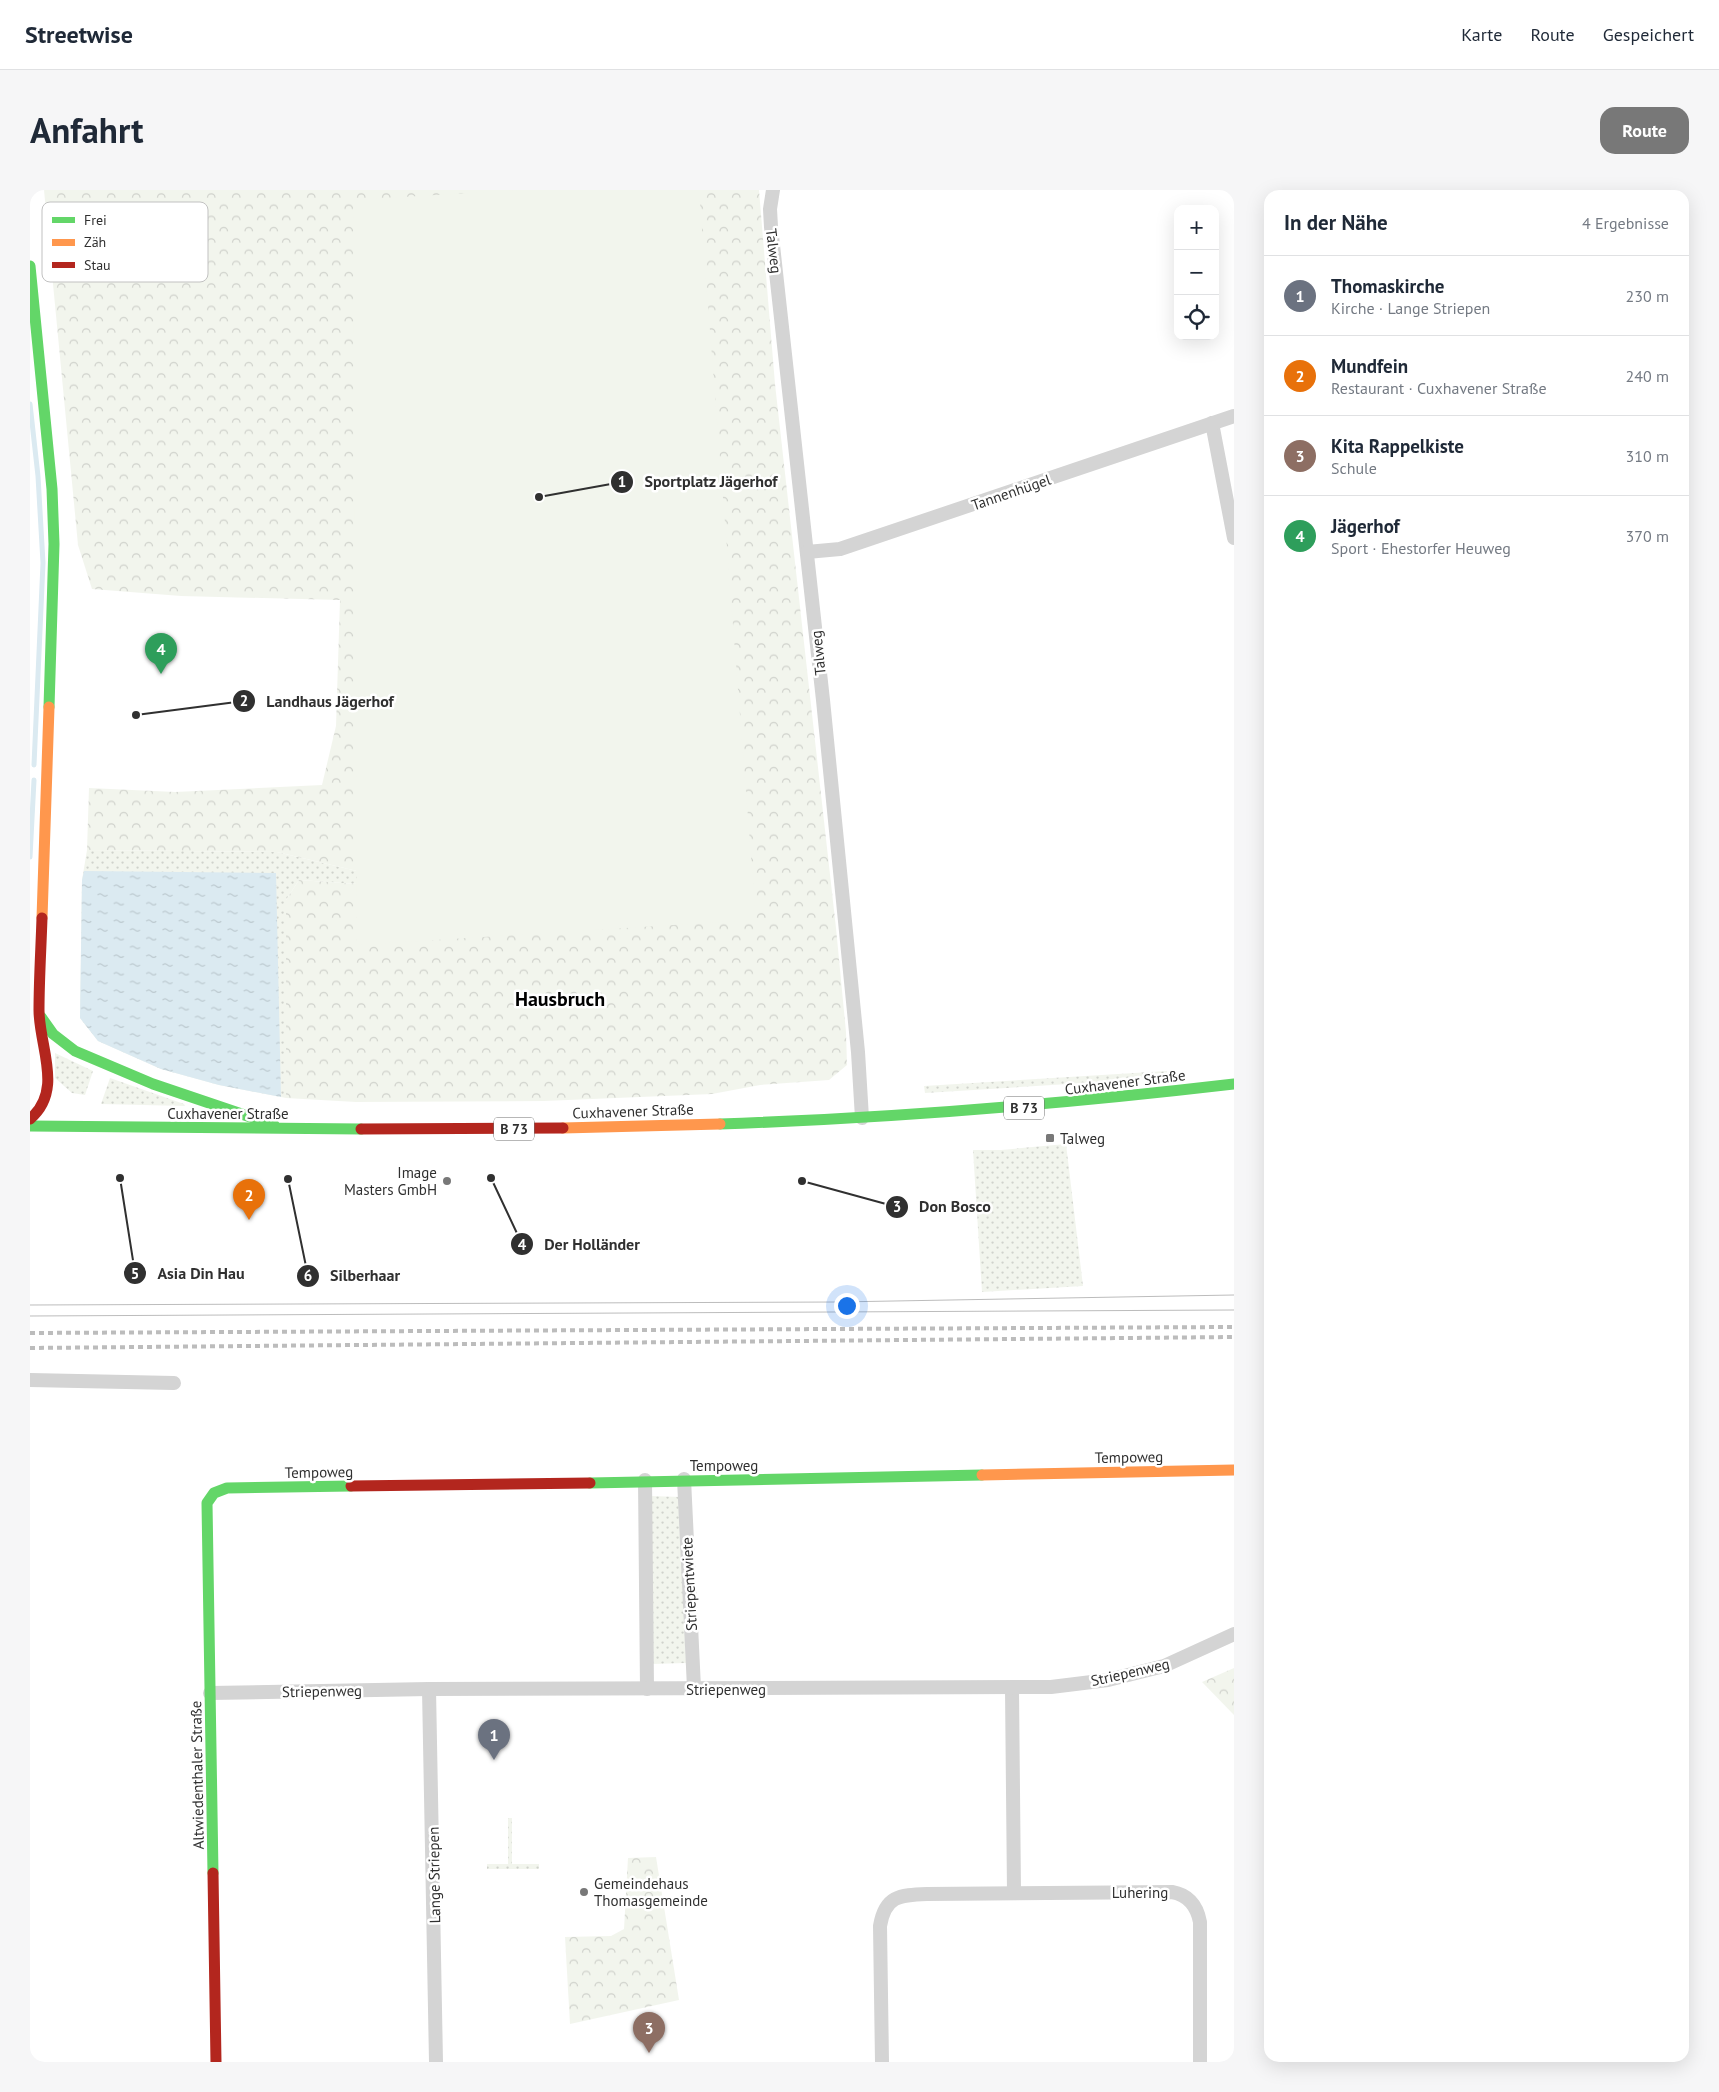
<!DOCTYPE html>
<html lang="de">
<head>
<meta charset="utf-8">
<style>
	:root { --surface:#fff; --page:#f6f6f7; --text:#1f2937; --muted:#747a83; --line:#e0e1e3; --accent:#787878 }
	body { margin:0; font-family:"PT Sans",sans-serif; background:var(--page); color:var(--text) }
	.controls { position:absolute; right:15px; top:15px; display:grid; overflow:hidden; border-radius:10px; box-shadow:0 5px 20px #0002 }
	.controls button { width:45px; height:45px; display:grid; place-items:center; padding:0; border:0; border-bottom:1px solid var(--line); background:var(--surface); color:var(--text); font:25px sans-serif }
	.you { position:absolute; left:816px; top:1115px; width:18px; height:18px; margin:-12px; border:4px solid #fff; border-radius:50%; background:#1a73e8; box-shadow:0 0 0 8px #1a73e833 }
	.badge { display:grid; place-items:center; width:32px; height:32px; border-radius:50%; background:var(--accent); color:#fff; font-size:16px; font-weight:700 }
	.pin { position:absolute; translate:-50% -41px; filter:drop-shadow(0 1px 2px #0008) }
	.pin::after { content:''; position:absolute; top:26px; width:18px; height:15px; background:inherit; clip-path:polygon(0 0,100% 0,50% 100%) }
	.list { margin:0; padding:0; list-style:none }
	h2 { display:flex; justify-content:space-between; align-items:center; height:65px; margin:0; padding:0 20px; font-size:21px }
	h2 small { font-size:16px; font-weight:400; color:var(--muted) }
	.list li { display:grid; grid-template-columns:32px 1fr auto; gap:15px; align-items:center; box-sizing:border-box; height:80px; padding:0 20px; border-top:1px solid var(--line) }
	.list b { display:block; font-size:19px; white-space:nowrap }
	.list p { margin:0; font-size:16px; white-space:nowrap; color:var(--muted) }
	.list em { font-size:16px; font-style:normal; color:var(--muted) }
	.icon { flex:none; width:28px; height:28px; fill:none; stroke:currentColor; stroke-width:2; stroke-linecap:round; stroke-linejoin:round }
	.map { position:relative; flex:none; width:1204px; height:1872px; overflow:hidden; border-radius:15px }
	header { display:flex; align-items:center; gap:30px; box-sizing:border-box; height:70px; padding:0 25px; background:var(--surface); border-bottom:1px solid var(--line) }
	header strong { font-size:24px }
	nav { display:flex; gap:28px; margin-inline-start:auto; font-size:18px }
	.intro { display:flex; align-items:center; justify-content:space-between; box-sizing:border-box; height:120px; padding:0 30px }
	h1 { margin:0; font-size:35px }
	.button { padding:12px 22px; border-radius:15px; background:var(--accent); color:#fff; font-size:18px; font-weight:700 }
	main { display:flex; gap:30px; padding:0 30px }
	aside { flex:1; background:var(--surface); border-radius:15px; box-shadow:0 5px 20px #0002 }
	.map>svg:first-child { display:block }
</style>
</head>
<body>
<header>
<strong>Streetwise</strong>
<nav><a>Karte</a><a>Route</a><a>Gespeichert</a></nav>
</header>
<div class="intro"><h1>Anfahrt</h1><a class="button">Route</a></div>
<main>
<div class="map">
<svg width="1204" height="1872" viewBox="0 0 1204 1872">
	<defs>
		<pattern id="grass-dots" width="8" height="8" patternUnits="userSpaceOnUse" patternTransform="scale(1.25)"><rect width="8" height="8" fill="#f2f5ed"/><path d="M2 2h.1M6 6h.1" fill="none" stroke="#d0d2cc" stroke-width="1.8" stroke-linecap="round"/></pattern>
		<pattern id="forest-crowns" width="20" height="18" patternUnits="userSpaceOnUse" patternTransform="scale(1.25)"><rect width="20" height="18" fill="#f2f5ed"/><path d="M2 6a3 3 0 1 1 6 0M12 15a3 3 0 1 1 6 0" fill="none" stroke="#d0d2cc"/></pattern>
		<pattern id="water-ripples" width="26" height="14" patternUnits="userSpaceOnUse" patternTransform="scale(1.25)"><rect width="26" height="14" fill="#dbeaf1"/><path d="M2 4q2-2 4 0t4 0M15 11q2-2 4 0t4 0" fill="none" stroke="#bcc9cf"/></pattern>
	</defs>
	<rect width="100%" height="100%" fill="#fff"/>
	<g fill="url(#grass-dots)">
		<path d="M57,660L247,662L327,681V694L269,690L256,710V908L189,895L131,879L68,851L50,828L52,690Z"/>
		<path d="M25,863L63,881L55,905L42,903L25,888Z"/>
		<path d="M1137,881V885L1070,892L895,903L894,896Z"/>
		<path d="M80,888L154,914L155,916L71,914Z"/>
		<path d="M1036,954L1053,1096L952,1102L943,960H971Z"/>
		<path d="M620,1306L652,1307L656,1473L622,1474Z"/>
		<path d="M478,1628H482V1674H509V1679H457V1674H478Z"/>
	</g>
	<g fill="url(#forest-crowns)">
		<path d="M14,0H729L745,194L806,738L816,842L817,875L799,890L730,895L682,904L514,911L326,912L256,908V710L269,690L327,694L328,755L327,681L247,662L57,660L59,598L145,602L292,595L306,536L310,410L151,406L62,399L48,355Z"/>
		<path d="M1204,1478V1525L1172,1492Z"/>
		<path d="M626,1667L649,1810L540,1834L535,1747L581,1746L594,1739L598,1668Z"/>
	</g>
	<path fill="#f2f5ed" d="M488,0H669L725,717L721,730L327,755L323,10Z"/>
	<path fill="url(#water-ripples)" d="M54,681L246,683L251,907L189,895L131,879L68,851L50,828L52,690Z"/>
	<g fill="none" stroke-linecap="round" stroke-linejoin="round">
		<g stroke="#dbeaf1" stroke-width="5">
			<path d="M0,214L8,286L13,373L4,575"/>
			<path d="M0,667L4,590"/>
		</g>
		<g stroke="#d4d4d4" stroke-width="14">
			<path d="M743,0L740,19L741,37L793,510L828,862L832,928"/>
			<path d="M1182,233L1204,348"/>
			<path d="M777,362L810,359L1204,226"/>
			<path d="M0,1190L144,1193"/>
			<path d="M654,1289L664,1498"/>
			<path d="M615,1290L617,1499"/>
			<path d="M399,1499L406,1872"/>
			<path d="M982,1499L984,1703"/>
			<path d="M180,1503L399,1499L1021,1497L1078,1490L1134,1476L1204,1444"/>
			<path d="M852,1872L850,1736C855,1706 869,1705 897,1704L1142,1702C1159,1705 1167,1716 1170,1732V1872"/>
		</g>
		<g stroke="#63d668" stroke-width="11">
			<path d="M0,76L22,299L24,354L19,517"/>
			<path d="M11,827L23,844L45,861L123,894L244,935"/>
			<path d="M690,934C862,928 1033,914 1204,894"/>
			<path d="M0,936L331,939"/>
			<path d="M560,1293L952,1285"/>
			<path d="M183,1683L177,1313L184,1303L197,1298L321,1296"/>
		</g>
		<g stroke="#ff974d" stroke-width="11">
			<path d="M12,728L19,517"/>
			<path d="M533,938L690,934"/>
			<path d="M952,1285L1204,1280"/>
		</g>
		<g stroke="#b3261e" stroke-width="11">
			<path d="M0,929C34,900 9,857 9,820C9,790 11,759 12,728"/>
			<path d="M331,939L533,938"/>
			<path d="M321,1296L560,1293"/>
			<path d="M183,1683L186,1872"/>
		</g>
		<g stroke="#bcbcbc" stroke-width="1">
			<path d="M0,1115L807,1112L1204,1105"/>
			<path d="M0,1126L1204,1120"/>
		</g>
		<g stroke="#bcbcbc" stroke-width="4" stroke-dasharray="5 4" stroke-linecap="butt">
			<path d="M0,1143L1204,1137"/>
			<path d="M0,1158L1204,1147"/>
		</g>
	</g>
	<g fill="#787878" stroke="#fff" stroke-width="2">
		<rect x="1015" y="943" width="10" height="10" rx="2.5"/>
		<circle cx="417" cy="991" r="5"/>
		<circle cx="554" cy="1702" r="5"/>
	</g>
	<g text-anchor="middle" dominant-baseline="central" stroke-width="5" stroke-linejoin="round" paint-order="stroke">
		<g fill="#fff" stroke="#6e6e6e" stroke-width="1">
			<rect x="974" y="906.5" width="40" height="23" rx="4"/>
			<rect x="464" y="927.5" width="40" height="23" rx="4"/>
		</g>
		<g font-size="14" font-weight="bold" fill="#303030">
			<text x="994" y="918">B 73</text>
			<text x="484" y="939">B 73</text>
		</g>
		<g font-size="15" fill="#303030" stroke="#fff">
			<text transform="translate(744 61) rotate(83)">Talweg</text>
			<text transform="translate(981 302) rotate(-19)">Tannenhügel</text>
			<text transform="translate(788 463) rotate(-96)">Talweg</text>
			<text transform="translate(1095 892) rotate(-7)">Cuxhavener Straße</text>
			<text transform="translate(603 921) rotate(-2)">Cuxhavener Straße</text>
			<text x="198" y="923">Cuxhavener Straße</text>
			<text transform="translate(1099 1267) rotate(-1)">Tempoweg</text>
			<text x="694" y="1275">Tempoweg</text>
			<text transform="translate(289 1282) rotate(-1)">Tempoweg</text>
			<text transform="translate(659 1394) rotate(-93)">Striepentwiete</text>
			<text transform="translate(1100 1482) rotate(-13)">Striepenweg</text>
			<text x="696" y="1499">Striepenweg</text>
			<text transform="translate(292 1501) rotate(-1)">Striepenweg</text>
			<text transform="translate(167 1585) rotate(-91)">Altwiedenthaler Straße</text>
			<text transform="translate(404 1685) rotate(-91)">Lange Striepen</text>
			<text x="1110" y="1702">Luhering</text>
		</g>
		<g font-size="15" fill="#303030" stroke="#fff" text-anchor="start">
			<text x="1030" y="948">Talweg</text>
			<text x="407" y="982" text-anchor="end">Image<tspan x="407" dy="17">Masters GmbH</tspan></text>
			<text x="564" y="1693">Gemeindehaus<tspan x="564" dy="17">Thomasgemeinde</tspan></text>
		</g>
		<g font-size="20" font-weight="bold" fill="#000" stroke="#fff">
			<text x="530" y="809">Hausbruch</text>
		</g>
	</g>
	<rect x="12" y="12" width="166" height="80" rx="8" fill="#fff" stroke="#c1c1c1" stroke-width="1"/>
	<rect x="22" y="27" width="23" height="6" fill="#63d668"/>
	<rect x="22" y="49" width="23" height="7" fill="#ff974d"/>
	<rect x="22" y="72" width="23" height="6" fill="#b3261e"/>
	<g font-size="14" fill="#303030">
		<text x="54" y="35">Frei</text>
		<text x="54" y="57">Zäh</text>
		<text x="54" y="80">Stau</text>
	</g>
	<path fill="none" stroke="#303030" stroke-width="2" d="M509 307L592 292M106 525L214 511M772 991L867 1017M461 988L492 1054M90 988L105 1083M258 989L278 1086"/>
	<g fill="#303030" stroke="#fff" stroke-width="2">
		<circle cx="509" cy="307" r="5"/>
		<circle cx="106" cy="525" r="5"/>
		<circle cx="772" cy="991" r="5"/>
		<circle cx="461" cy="988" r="5"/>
		<circle cx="90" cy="988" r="5"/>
		<circle cx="258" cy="989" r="5"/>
		<circle cx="592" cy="292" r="12"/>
		<circle cx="214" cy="511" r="12"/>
		<circle cx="867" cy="1017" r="12"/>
		<circle cx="492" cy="1054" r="12"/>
		<circle cx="105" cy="1083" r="12"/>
		<circle cx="278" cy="1086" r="12"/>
	</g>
	<g font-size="15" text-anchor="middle" font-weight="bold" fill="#fff">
		<text x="592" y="297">1</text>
		<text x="214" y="516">2</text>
		<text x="867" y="1022">3</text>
		<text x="492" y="1060">4</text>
		<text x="105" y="1089">5</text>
		<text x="278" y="1091">6</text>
	</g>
	<g font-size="16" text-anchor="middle" font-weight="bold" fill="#303030" stroke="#fff" stroke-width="5" stroke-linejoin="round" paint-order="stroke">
		<text x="681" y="297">Sportplatz Jägerhof</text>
		<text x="300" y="517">Landhaus Jägerhof</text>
		<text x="925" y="1022">Don Bosco</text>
		<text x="562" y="1060">Der Holländer</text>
		<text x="171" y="1089">Asia Din Hau</text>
		<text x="335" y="1091">Silberhaar</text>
	</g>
</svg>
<div class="controls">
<button>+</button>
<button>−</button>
<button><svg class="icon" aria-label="locate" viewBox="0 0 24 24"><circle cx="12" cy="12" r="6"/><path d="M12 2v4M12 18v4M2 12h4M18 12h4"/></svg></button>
</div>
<div class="you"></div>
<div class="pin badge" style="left:464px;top:1570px;background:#6b7280">1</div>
<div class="pin badge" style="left:219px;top:1030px;background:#e8710a">2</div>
<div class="pin badge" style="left:619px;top:1863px;background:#8d6e63">3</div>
<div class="pin badge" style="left:131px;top:484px;background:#2e9e5b">4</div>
</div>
<aside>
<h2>In der Nähe<small>4 Ergebnisse</small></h2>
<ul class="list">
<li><span class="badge" style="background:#6b7280">1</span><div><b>Thomaskirche</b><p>Kirche · Lange Striepen</p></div><em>230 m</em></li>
<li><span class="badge" style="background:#e8710a">2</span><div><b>Mundfein</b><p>Restaurant · Cuxhavener Straße</p></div><em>240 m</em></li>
<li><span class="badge" style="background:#8d6e63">3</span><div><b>Kita Rappelkiste</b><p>Schule</p></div><em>310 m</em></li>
<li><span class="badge" style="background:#2e9e5b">4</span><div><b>Jägerhof</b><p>Sport · Ehestorfer Heuweg</p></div><em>370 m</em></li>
</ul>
</aside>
</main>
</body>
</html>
